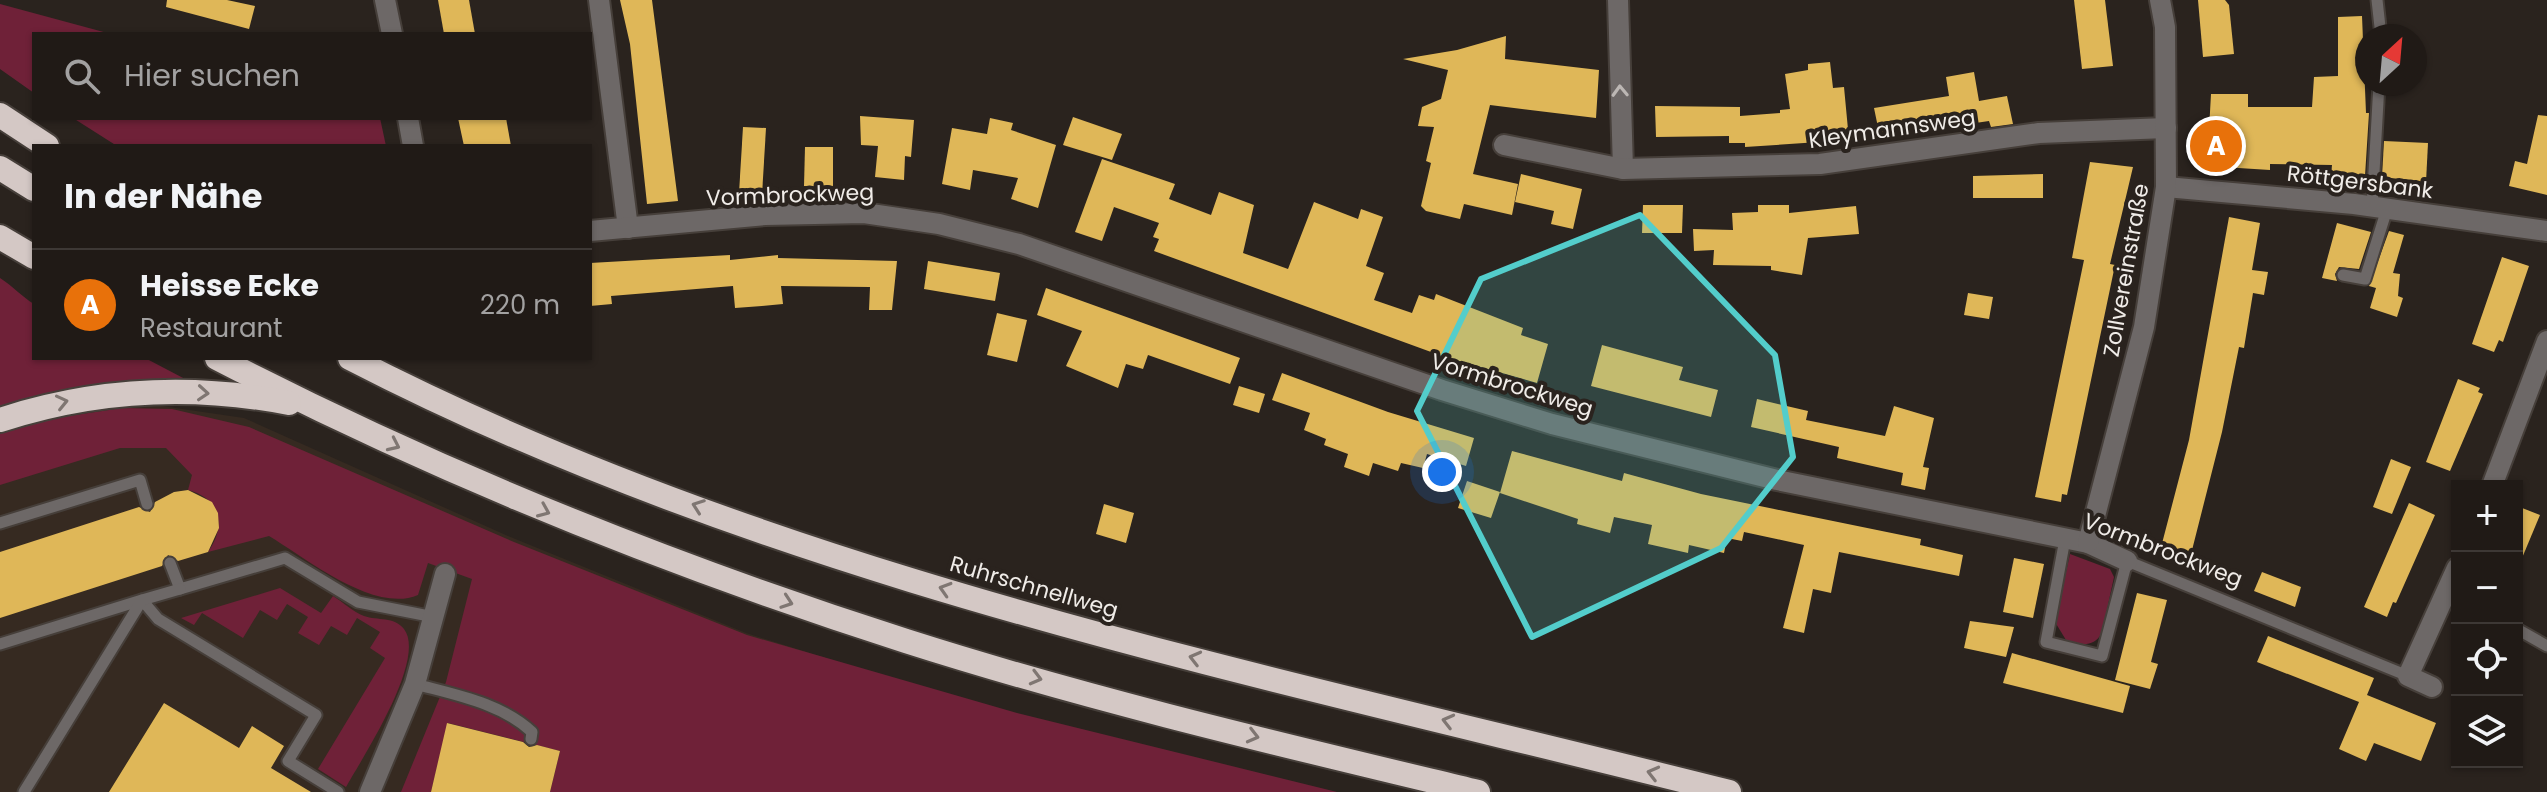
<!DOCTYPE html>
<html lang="de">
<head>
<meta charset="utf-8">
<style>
	:root { --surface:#201a16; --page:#28231f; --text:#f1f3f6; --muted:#a2a1a1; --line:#3d3835; --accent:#1a73e8 }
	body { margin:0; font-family:Poppins,sans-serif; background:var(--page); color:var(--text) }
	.controls { position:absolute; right:24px; bottom:24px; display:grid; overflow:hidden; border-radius:0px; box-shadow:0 2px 6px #0004 }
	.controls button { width:72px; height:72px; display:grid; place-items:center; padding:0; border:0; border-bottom:2px solid var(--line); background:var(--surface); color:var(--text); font:40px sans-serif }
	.compass { position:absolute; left:2355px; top:24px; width:72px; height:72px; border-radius:50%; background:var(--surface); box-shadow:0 2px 6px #0004; rotate:26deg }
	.you { position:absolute; left:1442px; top:472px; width:28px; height:28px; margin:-20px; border:6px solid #fff; border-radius:50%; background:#1a73e8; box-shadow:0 0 0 12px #1a73e833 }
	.badge { display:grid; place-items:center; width:52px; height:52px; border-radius:50%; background:var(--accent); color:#fff; font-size:26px; font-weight:700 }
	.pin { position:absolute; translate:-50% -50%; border:4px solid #fff; box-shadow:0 2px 8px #0006 }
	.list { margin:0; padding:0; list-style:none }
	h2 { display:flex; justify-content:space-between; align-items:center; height:104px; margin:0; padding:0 32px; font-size:34px }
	h2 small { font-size:26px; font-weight:400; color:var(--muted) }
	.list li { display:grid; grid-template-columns:52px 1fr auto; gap:24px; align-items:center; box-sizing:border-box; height:112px; padding:0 32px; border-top:2px solid var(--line) }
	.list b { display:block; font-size:30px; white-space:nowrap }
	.list p { margin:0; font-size:26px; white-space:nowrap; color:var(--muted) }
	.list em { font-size:26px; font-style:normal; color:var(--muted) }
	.icon { flex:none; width:44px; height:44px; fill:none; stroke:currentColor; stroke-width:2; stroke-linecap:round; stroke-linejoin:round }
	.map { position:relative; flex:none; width:2547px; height:792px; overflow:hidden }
	.search { position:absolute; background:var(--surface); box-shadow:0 2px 6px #0004; left:32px; top:32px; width:560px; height:88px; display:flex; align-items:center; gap:20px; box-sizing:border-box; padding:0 28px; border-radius:0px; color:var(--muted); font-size:30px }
	.panel { position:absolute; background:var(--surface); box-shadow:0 2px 6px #0004; left:32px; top:144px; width:560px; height:216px; border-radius:0px }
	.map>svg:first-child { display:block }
</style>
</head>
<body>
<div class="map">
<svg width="2547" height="792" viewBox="0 0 2547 792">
	<rect width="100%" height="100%" fill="#2a231e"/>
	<path fill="#362a21" d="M148,404L244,418L508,536L746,633L1017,718L1001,792H0V427L33,414Z"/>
	<g fill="#6f2138">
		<path d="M0,4L111,34H34V93L0,69Z"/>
		<path d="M73,118H380L386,146H117Z"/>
		<path d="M0,278C13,286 22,297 34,304V358H145L206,390L82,386L0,407Z"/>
		<path d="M122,408L172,409L249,427L514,542L747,635L1017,713L1337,792H550L560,751L448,723L431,792H401L446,682L472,579L428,563L418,595C374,614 306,558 269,536L208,552C227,526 220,498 188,490L192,475L166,448H120L0,485V433L42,420Z"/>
		<path d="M2070,554L2110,569L2114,577L2102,633C2093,648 2080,645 2066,640L2055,622Z"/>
		<path d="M280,588L321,613L333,596C343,602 353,612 364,616C378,621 394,616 404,629C427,659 363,757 346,787L318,769L385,658L370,648L380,632L357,618L347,635L331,626L319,645L298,633L308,617L287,604L277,620L260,610L243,638L202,613L194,625L181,618Z"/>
	</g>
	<g fill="#dfb758">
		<path d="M167,0H227L255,6L249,29L166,7Z"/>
		<path d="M438,0H469L475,34H444Z"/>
		<path d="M620,0H652L678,201L647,204L630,44Z"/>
		<path d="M2074,0H2105L2113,66L2082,69Z"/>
		<path d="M2198,0H2225L2229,5L2234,54L2203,57Z"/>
		<path d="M2362,16L2366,113H2369L2365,176L2331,175L2332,165L2270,164V170L2207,166L2211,94H2248V107H2312L2314,77L2338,76V17Z"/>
		<path d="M1506,36L1505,59L1599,70L1596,118L1490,105L1473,174L1518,184L1512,215L1464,204L1460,219L1426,211L1421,206L1431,163L1426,161L1434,127L1418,126L1422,107L1441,99L1448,70L1403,59L1457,50Z"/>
		<path d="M1830,62L1833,88L1844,87L1849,140L1745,147V143H1729V136L1656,137L1655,106L1740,107V116L1780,113V110L1790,109L1785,74L1808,70V64Z"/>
		<path d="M1974,72L1979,101L2007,96L2013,124L1991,127L1989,121L1880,137L1874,108L1949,96L1946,77Z"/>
		<path d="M2538,115L2547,116V195L2509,186L2515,161L2527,164Z"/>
		<path d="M860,116L914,120L911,157L905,156L904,180L875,177L878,146L861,145Z"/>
		<path d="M1073,117L1122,134L1112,160L1063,145Z"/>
		<path d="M458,118H506L511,146H464Z"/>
		<path d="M990,118L1013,123L1011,130L1056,145L1038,208L1011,199L1018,178L973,170L970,190L942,184L952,128L987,134Z"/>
		<path d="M743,127L766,128L762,195L739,193Z"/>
		<path d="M2384,141L2428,143L2426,182L2382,177Z"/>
		<path d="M805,147H833V187L804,186Z"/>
		<path d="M1102,159L1175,184L1169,199L1211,215L1219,192L1254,205L1243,253L1288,269L1314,202L1358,219L1361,209L1383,217L1366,266L1384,273L1374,300L1412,313L1419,295L1434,300L1436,294L1523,328L1521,335L1548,344L1537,383L1442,356L1154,251L1159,239L1153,237L1159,223L1114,207L1102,241L1075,232Z"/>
		<path d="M2090,162L2133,167L2110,264L2115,265L2067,495L2062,494L2061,502L2035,497L2084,260L2072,258Z"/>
		<path d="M1521,174L1582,189L1573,229L1551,224L1554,211L1515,202Z"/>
		<path d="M2043,174V198H1973V176Z"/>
		<path d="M1643,205H1683L1682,233H1642Z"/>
		<path d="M1758,205H1789V213L1856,206L1859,234L1808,238L1802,275L1771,270V266L1713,265L1714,250L1694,251L1693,229L1733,230L1732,213L1758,212Z"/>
		<path d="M2229,217L2260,223L2252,270L2268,272L2264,295L2253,293L2244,348L2239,347L2222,432L2189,562L2159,555L2189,440Z"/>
		<path d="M2337,223L2371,232L2359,269L2339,267L2335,274L2337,281L2322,278Z"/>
		<path d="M2389,231L2404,235L2393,273L2400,274L2398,296L2403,298L2397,317L2370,308L2376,288L2369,286Z"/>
		<path d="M730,255V260L778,255V258L897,261L892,310H869L870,287L781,286L783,304L762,306L735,308L733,286L611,296L612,304L590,306V263Z"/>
		<path d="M2502,257L2529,266L2503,342L2499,340L2494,352L2472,344Z"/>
		<path d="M928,261L1000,273L995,301L924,289Z"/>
		<path d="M1046,288L1240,358L1230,384L1148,355L1143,369L1126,364L1118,388L1066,366L1082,331L1037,315Z"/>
		<path d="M1968,293L1993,297L1989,319L1964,315Z"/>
		<path d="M997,313L1027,320L1017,362L987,355Z"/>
		<path d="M1602,345L1683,367L1679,380L1718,390L1711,417L1591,386Z"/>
		<path d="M1282,373L1388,412L1474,438L1466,466L1427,454L1423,468L1401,463L1398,471L1373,463L1369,476L1344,467L1348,454L1324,445L1326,439L1304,430L1310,413L1272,400Z"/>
		<path d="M2458,379L2480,388L2478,392L2483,394L2450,471L2426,462Z"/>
		<path d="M1239,386L1265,394L1259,413L1233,405Z"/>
		<path d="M1757,399L1808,411L1806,420L1885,436L1894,406L1934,418L1923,467L1929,468L1925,490L1901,485L1903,473L1837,458L1839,447L1751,427Z"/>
		<path d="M1512,451L1622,481L1624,473L1701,494L1921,539L1920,545L1963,555L1959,576L1839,552L1831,593L1813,589L1804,633L1783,628L1804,545L1744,532L1742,541L1727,538L1724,553L1689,545L1688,553L1648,544L1652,525L1614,517L1610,533L1577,524L1578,519L1500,493Z"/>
		<path d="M2391,459L2411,467L2392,514L2373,507Z"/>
		<path d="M1467,481L1500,492L1491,518L1458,508Z"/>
		<path d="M188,490L212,502L218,513L219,528L208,552L178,561L168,555L162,566L0,618V552L139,507L150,512L155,502L174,492Z"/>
		<path d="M2409,503L2435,515L2396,603L2393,602L2387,617L2364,607Z"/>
		<path d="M1104,504L1134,513L1126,543L1096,534Z"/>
		<path d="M2517,506L2540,515L2517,570Z"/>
		<path d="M2014,558L2044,564L2033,618L2003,612Z"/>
		<path d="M2262,572L2301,587L2295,607L2254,591Z"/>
		<path d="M2137,593L2167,600L2151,662L2158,664L2150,689L2115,680Z"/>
		<path d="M1970,621L2014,627L2006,657L1964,648Z"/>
		<path d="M2268,636L2374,678L2367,695L2436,723L2421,761L2374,743L2366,761L2339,749L2359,702L2257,662Z"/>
		<path d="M2012,653L2130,686L2123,713L2003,683Z"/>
		<path d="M164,703L239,748L252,726L284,746L271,768L311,792H109Z"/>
		<path d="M447,723L523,742L529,747L537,745L560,751L550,792H431Z"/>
	</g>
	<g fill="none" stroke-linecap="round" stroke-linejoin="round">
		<g stroke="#463f3a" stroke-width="15">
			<g id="service">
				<path d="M2377,0L2381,36"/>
				<path d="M2372,207L2379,84"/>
				<path d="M2343,275L2365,279L2387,209"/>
				<path d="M0,523L140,480L147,504"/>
				<path d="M2065,539L2046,642L2102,656L2127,561L2408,676"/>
				<path d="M170,563L180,589L285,558L358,602L434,617"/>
				<path d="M2517,629L2547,646"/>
				<path d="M0,644L142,600L158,619L316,715L288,761L338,792"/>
				<path d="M415,684C456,695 501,703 532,732L531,739"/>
				<path d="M24,792L142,600L180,589"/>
			</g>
		</g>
		<g stroke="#463f3a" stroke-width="24">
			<g id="minor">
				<path d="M385,0L392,34"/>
				<path d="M599,0L628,228"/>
				<path d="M1618,0L1623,169"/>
				<path d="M408,118L413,146"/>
				<path d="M1504,145L1623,169L1820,164L2039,133L2166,128"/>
				<path d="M2166,187L2354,204L2547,231"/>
				<path d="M590,231L765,215L864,213L939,224L1019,244L1442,390L1552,424L1777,480L2088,543L2127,561"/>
				<path d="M2492,486L2547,341"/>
				<path d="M2088,543L2144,327L2166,187L2165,27L2160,0"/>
				<path d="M2432,687L2408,676L2457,568"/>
				<path d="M370,792L415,684L445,574"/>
			</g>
		</g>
		<g stroke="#463f3a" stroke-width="28">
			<g id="motorway">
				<path d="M0,115L47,146"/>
				<path d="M0,168L34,189"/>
				<path d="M0,237L34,257"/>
				<path d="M217,358C439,473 669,565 906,641C1094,701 1287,746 1478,792"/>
				<path d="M350,358C777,579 1266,675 1729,792"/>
				<path d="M0,420C95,389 191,384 289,403"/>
			</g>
		</g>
		<use href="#service" stroke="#6d6867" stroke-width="11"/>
		<use href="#minor" stroke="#6d6867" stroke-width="20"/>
		<use href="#motorway" stroke="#d4c8c5" stroke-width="24"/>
	</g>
	<defs><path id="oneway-chevron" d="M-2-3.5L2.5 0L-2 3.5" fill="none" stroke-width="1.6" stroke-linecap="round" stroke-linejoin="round" transform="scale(2)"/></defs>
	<use stroke="#bcb7b4" href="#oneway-chevron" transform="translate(1620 91) rotate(-92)"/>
	<g stroke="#7f7672">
		<use href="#oneway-chevron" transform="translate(203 393) rotate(4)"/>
		<use href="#oneway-chevron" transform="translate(62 402) rotate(-13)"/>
		<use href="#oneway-chevron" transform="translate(394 445) rotate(25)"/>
		<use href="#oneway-chevron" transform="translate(698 506) rotate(-160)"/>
		<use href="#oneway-chevron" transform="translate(544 511) rotate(23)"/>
		<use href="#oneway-chevron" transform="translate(945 589) rotate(-163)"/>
		<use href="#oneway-chevron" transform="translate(787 602) rotate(19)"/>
		<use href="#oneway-chevron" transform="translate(1195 658) rotate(-166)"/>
		<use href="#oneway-chevron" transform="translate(1036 678) rotate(15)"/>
		<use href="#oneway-chevron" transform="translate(1448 721) rotate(-166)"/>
		<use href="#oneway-chevron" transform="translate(1253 736) rotate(14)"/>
		<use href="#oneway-chevron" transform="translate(1653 773) rotate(-166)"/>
	</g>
	<path fill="#53cdcb" fill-opacity="0.2" stroke="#53cdcb" stroke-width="6" stroke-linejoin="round" d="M1640,215L1775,355L1793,457L1721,548L1532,637L1417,411L1481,279Z"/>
	<g text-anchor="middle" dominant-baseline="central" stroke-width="8" stroke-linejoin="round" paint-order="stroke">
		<g font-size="22" fill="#f0ece8" stroke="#2a231e">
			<text transform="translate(1892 129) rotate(-8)">Kleymannsweg</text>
			<text transform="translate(2360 182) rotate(7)">Röttgersbank</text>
			<text transform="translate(790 195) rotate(-2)">Vormbrockweg</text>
			<text transform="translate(2126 270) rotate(-80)">Zollvereinstraße</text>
			<text transform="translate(1512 385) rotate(17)">Vormbrockweg</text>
			<text transform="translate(2163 550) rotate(21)">Vormbrockweg</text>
			<text transform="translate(1034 587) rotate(16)">Ruhrschnellweg</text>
		</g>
	</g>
</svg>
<div class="controls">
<button>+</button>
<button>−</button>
<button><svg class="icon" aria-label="locate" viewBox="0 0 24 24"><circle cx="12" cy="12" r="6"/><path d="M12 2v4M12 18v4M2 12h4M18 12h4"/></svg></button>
<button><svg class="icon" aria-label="layers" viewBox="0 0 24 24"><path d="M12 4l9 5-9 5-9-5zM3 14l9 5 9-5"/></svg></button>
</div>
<svg class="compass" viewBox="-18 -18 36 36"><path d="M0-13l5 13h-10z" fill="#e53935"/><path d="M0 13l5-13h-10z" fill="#a2a1a1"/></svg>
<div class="you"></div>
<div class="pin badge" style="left:2216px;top:146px;background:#e8710a">A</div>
<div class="search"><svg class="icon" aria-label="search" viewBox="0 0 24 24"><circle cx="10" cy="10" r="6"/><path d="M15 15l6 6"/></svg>Hier suchen</div>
<section class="panel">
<h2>In der Nähe<small></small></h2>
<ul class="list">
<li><span class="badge" style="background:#e8710a">A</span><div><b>Heisse Ecke</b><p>Restaurant</p></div><em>220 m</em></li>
</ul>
</section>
</div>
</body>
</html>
